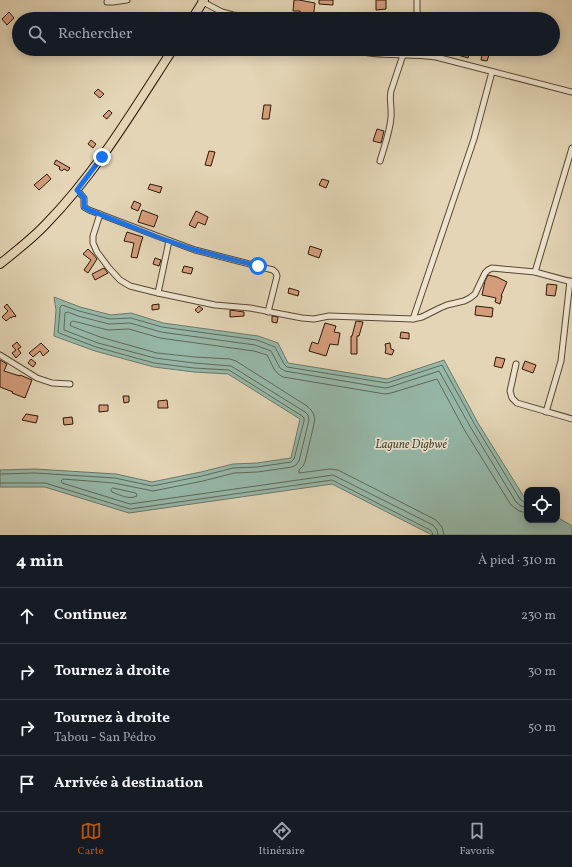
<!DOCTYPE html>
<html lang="fr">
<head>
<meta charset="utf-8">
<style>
	:root { --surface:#171b24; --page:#20242c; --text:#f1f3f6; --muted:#9ea1a6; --line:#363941; --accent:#b45309 }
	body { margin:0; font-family:Vollkorn,serif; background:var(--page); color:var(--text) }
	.controls { position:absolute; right:12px; bottom:12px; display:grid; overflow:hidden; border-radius:8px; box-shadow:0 2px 10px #0003 }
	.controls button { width:36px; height:36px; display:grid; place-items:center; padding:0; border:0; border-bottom:1px solid var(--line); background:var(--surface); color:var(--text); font:20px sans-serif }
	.stop { position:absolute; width:12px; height:12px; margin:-9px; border:3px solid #1a73e8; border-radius:50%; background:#fff }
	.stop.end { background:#1a73e8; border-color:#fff; box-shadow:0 1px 4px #0008 }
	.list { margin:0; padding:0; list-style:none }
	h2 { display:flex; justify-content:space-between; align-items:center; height:52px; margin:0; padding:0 16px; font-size:17px }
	h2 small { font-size:13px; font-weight:400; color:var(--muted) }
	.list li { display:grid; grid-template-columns:26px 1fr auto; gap:12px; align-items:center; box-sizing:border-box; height:56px; padding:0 16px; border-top:1px solid var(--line) }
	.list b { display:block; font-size:15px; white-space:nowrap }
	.list p { margin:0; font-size:13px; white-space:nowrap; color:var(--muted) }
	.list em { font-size:13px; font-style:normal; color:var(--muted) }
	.icon { flex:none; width:22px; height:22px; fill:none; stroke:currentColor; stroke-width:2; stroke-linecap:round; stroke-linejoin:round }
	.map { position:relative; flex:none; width:572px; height:535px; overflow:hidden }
	.search { position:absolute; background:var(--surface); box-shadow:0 2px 10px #0003; left:12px; right:12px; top:12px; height:44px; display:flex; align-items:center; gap:10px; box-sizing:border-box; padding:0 14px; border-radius:22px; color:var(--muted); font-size:15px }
	.sheet { height:276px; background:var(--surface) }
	nav { display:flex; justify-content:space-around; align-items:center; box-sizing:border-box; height:56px; border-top:1px solid var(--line); background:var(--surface); font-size:11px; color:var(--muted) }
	nav a { display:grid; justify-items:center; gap:2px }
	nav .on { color:var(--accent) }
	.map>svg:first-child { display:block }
</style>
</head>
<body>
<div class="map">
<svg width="572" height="535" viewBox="0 0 572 535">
	<rect width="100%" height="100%" fill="#e3d5b6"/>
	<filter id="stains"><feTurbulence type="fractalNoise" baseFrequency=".005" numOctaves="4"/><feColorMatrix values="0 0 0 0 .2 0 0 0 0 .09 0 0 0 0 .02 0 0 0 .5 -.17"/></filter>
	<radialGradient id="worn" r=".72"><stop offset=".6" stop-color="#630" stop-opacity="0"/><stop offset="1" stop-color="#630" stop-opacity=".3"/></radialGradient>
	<path fill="#96b9ab" stroke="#6c7968" d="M54,297L80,307L111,315L131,313L163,323L258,336L278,343L288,363L387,379L444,360L478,423L524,497L527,499V520H557V517L572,526V535H432L332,484L129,513L45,487H0V470L35,469L116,474L152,482L201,472L233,464L257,463L291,458L300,419L228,374L194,372L154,367L95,351L54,336L56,310Z"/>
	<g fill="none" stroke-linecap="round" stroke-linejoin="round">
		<g stroke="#626858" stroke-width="1">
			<path d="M0,474L35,473L115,478L152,486L202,476L233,468L257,467L291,462L294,459L304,421V418L302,416L229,370L194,368L154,363L96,347L59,333L58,332L60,311V307L62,305L79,311L110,319L131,318L162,327L257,340L275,347L284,364L287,367L387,383L442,365L475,425L520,499L524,502H527"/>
			<path d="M0,483H45L130,509L332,480L430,530L432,532L433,535"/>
			<path d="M113,488L136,493L137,496C129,500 120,495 112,492L111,490Z"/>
			<path d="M438,535L437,530L433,525L333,475L130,504L62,483L61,481L63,479L114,483L153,491L203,481L234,473L258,472L292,467L296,465L299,461L309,420L308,415L305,412L231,366L194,363L155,358L98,343L64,330V328L65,313L68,312L78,316L109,324L130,323L161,332L255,345L271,351L280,368L285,371L385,388L390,387L439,371L471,428L516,502L521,506L527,507"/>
			<path d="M444,535L442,527L436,520L338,470L330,469L299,473V470L303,466L305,462L314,424C316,416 313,411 307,406L236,361L230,359L195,357L157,353L100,337L71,326L70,325L71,322L73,321L108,330L129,329L160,338L254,351L267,355C272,364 274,373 283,377L385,394L391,393L437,379L465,431L511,505L519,511L527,513"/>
		</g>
	</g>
	<g fill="#d49c7b" stroke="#2e1804">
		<path d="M294,0H299L315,3L313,19H301L300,11H293Z"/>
		<path d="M319,0H333V5L319,4Z"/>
		<path d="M376,0H386V9L376,10Z"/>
		<path d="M9,12L14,18L7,25L2,19Z"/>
		<path d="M460,49H470L468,58L458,55Z"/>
		<path d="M483,49H491L487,61L481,60Z"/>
		<path d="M98,89L104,94L100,98L94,93Z"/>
		<path d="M264,105H271L269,119H262Z"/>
		<path d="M109,110L112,113L107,119L103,116Z"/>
		<path d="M377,129L384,131L381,143L373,141Z"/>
		<path d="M91,140L96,144L93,148L88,144Z"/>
		<path d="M209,151L215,152L211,166L205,165Z"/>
		<path d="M56,160L70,168L68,171L64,169L62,171L59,169L60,167L54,164Z"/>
		<path d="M47,174L51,179L39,190L34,185Z"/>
		<path d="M322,179L329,181L326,188L319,185Z"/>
		<path d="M150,184L162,187L160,193L148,189Z"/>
		<path d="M134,201L141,204L138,211L131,208Z"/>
		<path d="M142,210L158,216L154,227L138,222Z"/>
		<path d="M196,211L208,217L205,225L198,222L195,228L189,225Z"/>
		<path d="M127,232L143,237L141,243L137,258L131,257L134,243L124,241Z"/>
		<path d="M310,246L322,250L319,258L308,254Z"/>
		<path d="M88,249L93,254L97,259L88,273L84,270L91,260L83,254Z"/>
		<path d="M155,258L161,260L159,266L153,264Z"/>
		<path d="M184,266L193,268L191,274L182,272Z"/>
		<path d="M104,268L108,273L95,280L92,274Z"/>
		<path d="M488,275L497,277L507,282L501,296H502L500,304L495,302L496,298L482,295L485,281Z"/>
		<path d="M547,284L557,285L555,296L546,295Z"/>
		<path d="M289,288L299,291L298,296L288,293Z"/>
		<path d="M7,304L16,316L15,317L14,316L11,318V317L6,321L2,317L8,311L4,307Z"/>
		<path d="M159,304V309L152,310V305Z"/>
		<path d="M199,306L203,309L198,313L195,310Z"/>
		<path d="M476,306L493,308L492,317L475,315Z"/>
		<path d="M230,310L244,312V316L230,317Z"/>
		<path d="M272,316L278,317L277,323L272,322Z"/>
		<path d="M356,321L363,322L359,336H357V354H351V336H352Z"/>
		<path d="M325,323L336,326L334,332L340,333L338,345L330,344L326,356L309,351L312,342L318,344Z"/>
		<path d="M401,332L409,333V339L400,338Z"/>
		<path d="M17,342L21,347L18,349L21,353L16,358L12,353L16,350L12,346Z"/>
		<path d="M41,343L49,351L43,356L40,351L33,357L29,353Z"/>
		<path d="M390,343L391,349L394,350L392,355L385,353L386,349L385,344Z"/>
		<path d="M496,357L505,359L502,368L494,366Z"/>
		<path d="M31,359L36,363L33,367L28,363Z"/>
		<path d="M0,360L7,364L4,371L20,376V375L32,380L25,398L12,393L13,392L0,387Z"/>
		<path d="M525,361L536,365L533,373L522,369Z"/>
		<path d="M123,396H129V402L124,403Z"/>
		<path d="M167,400L168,408H158V401Z"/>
		<path d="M99,405H108V411L99,412Z"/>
		<path d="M26,414L38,416L36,423L22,420Z"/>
		<path d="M72,417L73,424L64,425L63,418Z"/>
	</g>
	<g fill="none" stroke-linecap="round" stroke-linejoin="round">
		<g stroke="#5b4730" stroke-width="7">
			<g id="street">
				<path d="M417,0V11L419,19"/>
				<path d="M201,1L222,12L233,15L271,19"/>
				<path d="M107,2H113L127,0"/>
				<path d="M347,49C375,57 407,53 436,57L572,92"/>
				<path d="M380,161C384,147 390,132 391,117C392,108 389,100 391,91L403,55L410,49"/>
				<path d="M77,190L84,198V207L89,210L160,237L195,250L273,270L276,273L277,276L268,312"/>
				<path d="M100,214L93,236V243L97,252L109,268L120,280L130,286L158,293L215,305L250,308L302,318L314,319L329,316L413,319L422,317L440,308L447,305L464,301L470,298L475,294L485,273L488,270L492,268L535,272L572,282"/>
				<path d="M535,272L572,148"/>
				<path d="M158,293L169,241"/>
				<path d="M413,319L433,260L474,139L492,72"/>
				<path d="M0,355L37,378L52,383L70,384"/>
				<path d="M516,364L510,391L512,398L517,403L572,419"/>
				<path d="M546,412L561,361L570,281"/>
			</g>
		</g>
		<g stroke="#2e1804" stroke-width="10">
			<g id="primary">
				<path d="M192,19L204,0"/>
				<path d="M0,264C16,251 32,239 46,224C97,172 134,109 173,49"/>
			</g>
		</g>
		<use href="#street" stroke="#ede4d0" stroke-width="5"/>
		<use href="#primary" stroke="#e3d5b6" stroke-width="8"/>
	</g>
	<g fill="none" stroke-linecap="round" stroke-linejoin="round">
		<path stroke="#1a73e8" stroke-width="5" d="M102,157L77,190L84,198V207L89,210L160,238L195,250L258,266"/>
	</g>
	<g text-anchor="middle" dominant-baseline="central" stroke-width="3.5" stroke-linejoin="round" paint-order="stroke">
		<g font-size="12" font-style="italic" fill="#4d4836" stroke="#ede4d0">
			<text x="411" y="445">Lagune Digbwé</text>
		</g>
	</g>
	<rect width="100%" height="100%" filter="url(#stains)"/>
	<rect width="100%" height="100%" fill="url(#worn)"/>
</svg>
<div class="controls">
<button><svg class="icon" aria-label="locate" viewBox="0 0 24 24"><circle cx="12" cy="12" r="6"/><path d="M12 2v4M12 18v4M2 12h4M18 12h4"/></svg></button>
</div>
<div class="stop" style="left:258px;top:266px"></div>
<div class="stop end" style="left:102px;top:157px"></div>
<div class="search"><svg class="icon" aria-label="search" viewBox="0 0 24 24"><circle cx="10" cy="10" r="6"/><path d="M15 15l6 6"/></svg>Rechercher</div>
</div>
<section class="sheet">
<h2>4 min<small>À pied · 310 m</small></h2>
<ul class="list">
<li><svg class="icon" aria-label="ahead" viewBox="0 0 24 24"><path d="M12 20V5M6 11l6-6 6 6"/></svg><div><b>Continuez</b></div><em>230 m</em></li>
<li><svg class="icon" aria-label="right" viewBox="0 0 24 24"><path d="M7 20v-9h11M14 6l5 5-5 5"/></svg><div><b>Tournez à droite</b></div><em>30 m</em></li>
<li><svg class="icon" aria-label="right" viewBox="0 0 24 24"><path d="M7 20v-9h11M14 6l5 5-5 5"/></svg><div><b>Tournez à droite</b><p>Tabou - San Pédro</p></div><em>50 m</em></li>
<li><svg class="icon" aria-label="arrive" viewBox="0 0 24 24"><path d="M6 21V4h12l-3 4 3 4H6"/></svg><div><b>Arrivée à destination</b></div></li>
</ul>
</section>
<nav>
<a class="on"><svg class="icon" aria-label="map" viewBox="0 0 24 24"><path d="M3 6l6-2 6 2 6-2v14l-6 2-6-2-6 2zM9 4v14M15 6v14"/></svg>Carte</a>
<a><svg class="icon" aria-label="directions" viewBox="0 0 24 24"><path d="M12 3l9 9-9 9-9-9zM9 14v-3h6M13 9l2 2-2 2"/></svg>Itinéraire</a>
<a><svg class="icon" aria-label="saved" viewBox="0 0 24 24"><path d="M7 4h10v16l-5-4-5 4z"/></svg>Favoris</a>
</nav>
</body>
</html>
